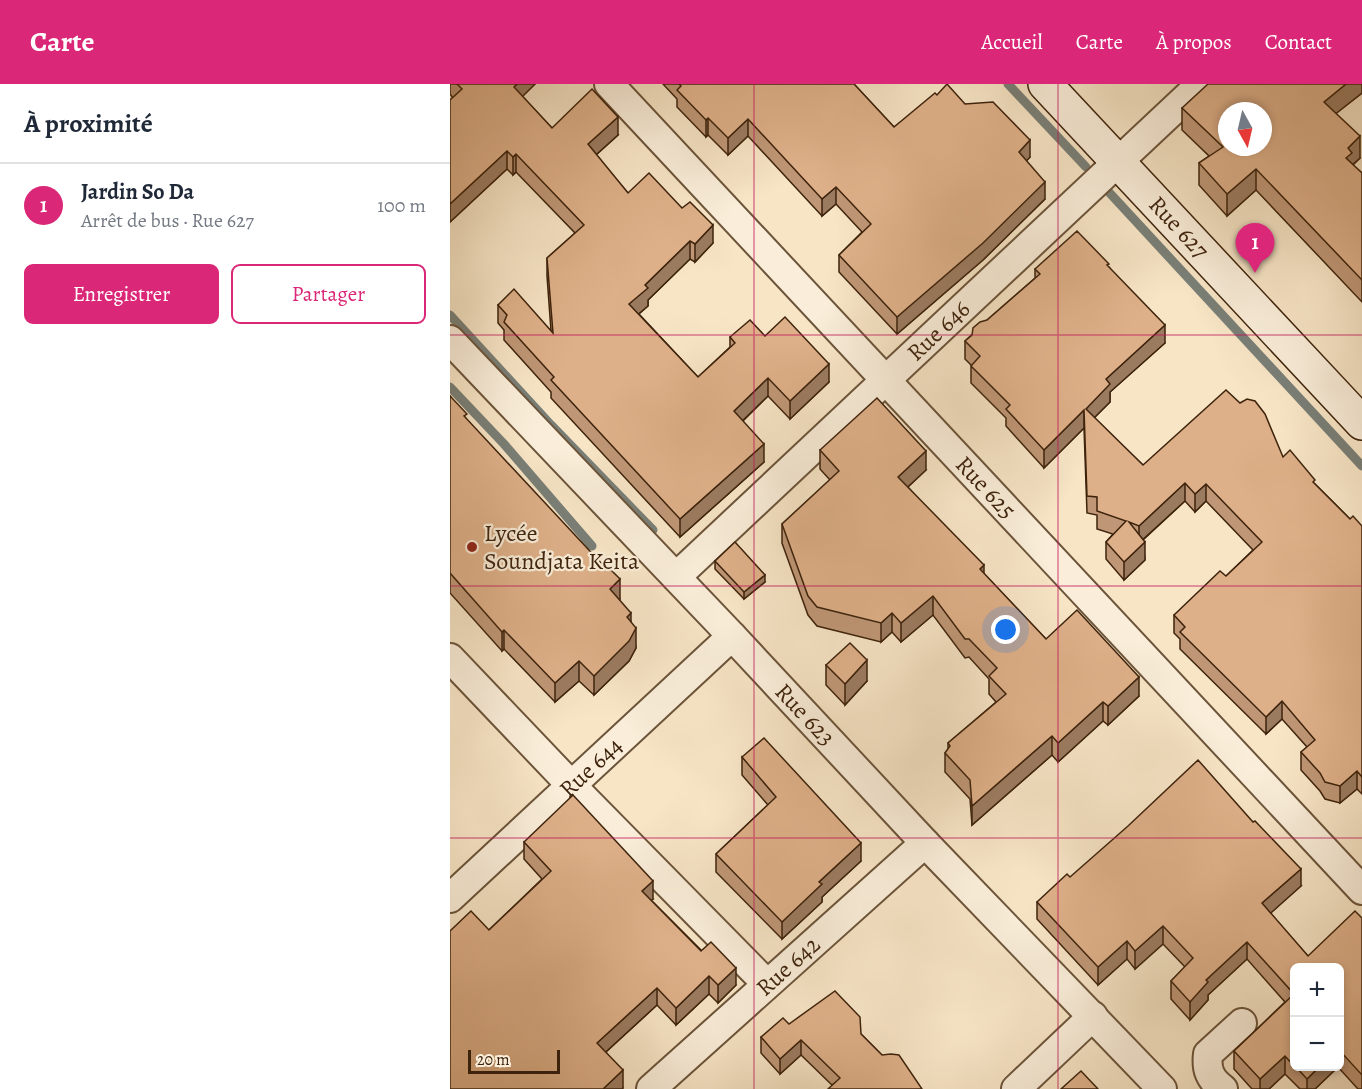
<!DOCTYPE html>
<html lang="fr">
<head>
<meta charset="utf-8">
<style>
	:root { --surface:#fff; --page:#f6f6f7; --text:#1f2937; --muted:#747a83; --line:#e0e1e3; --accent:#db2777 }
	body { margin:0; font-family:Alegreya,serif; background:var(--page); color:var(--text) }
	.controls { position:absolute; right:18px; bottom:18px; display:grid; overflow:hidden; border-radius:9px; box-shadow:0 3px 9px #0003 }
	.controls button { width:54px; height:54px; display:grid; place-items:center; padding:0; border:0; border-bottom:2px solid var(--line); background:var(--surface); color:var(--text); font:30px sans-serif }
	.compass { position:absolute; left:768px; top:18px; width:54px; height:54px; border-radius:50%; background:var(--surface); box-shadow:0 3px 9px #0003; rotate:172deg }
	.scale { position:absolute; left:18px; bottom:15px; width:92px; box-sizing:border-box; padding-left:6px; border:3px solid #3e230c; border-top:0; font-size:16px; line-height:21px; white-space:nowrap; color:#3e230c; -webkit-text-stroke:4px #faeeda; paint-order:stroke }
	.you { position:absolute; left:556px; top:546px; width:21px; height:21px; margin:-15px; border:4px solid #fff; border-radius:50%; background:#1a73e8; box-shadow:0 0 0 9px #1a73e833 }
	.badge { display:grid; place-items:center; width:39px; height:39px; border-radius:50%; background:var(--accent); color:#fff; font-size:20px; font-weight:700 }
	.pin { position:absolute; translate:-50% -50px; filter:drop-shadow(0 2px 3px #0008) }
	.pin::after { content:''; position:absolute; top:32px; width:21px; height:18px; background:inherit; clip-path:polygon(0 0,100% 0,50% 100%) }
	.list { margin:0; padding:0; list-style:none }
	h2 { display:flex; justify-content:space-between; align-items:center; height:78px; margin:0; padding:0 24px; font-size:26px }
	h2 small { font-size:20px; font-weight:400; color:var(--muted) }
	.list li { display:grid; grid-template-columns:39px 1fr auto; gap:18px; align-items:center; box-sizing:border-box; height:84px; padding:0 24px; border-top:2px solid var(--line) }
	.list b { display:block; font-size:22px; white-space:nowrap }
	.list p { margin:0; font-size:20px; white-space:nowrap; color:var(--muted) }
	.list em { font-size:20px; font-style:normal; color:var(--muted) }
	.actions { display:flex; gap:12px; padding:18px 24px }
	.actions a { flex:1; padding:14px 0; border:2px solid var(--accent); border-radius:9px; text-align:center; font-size:21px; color:var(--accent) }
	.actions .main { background:var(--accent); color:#fff }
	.map { position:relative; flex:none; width:912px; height:1005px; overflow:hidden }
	header { display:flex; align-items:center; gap:36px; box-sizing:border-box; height:84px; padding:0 30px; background:var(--accent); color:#fff }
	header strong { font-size:28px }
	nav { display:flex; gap:33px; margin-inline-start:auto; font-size:21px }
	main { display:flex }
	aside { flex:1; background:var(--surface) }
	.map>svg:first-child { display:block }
</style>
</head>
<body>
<header>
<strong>Carte</strong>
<nav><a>Accueil</a><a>Carte</a><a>À propos</a><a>Contact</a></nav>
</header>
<main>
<aside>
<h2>À proximité<small></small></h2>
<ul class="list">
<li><span class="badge">1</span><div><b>Jardin So Da</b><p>Arrêt de bus · Rue 627</p></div><em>100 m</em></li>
</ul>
<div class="actions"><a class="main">Enregistrer</a><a>Partager</a></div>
</aside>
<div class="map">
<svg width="912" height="1005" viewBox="0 0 912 1005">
	<rect width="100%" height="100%" fill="#f7e5c6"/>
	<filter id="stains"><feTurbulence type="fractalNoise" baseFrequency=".00333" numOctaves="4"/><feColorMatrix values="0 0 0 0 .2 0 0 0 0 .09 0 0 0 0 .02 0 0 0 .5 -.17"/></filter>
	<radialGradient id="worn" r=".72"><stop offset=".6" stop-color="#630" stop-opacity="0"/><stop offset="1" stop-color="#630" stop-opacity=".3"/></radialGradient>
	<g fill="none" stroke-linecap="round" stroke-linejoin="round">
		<g stroke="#797f77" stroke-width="9">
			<path d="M558,0L636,83"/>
			<path d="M656,105L912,382"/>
			<path d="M0,231L101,341L203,446"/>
			<path d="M0,303L54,360L142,462"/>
		</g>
		<g stroke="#6c543a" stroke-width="32">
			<g id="street">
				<path id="s1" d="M159,0L912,806"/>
				<path id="s2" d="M0,256L282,552L475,759L712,1005"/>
				<path id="s3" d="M226,493L751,0"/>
				<path d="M0,574L121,701L316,899"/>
				<path id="s4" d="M0,814L282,552"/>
				<path id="s5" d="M201,1005L475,759"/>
				<path d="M566,1005L643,932"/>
				<path d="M773,1005C760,995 756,986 758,970L792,939"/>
			</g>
		</g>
		<g stroke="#3e230c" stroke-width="36">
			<g id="secondary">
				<path id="s6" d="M595,0L912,339"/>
			</g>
		</g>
		<use href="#street" stroke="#faeeda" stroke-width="28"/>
		<use href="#secondary" stroke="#faeeda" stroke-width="33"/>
	</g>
	<g fill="#bf9776" stroke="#3e230c" stroke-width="1.5" fill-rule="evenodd">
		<path d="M0,0H85L72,12L102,44L168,51L146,71L178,109L263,159L245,178L240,175L198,216V222L189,230L248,293L280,263V253L315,252L379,298L340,335L318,312L293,337L314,378L230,453L101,314V308L54,256V246L48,239V221L101,247L97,192V174L125,149L66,88L63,91L57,85L0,138V16L3,14L0,10Z"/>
		<path d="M213,0H404L444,43L487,11L515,20L580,73L576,77L595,115L533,176L447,250L389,188V171L412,148L386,120L372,132L298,52L278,71L258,51L256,53L227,23V15Z"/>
		<path d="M912,0V9L886,29L910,74L903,81L912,89V218L806,106L777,132L749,101V79L759,72L732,46V24Z"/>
		<path d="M659,183L715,259L660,308V318L644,334L693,381L833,373L865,400L900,435L912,442V710L907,705L890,719L875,715L870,707L851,686V668L857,663L832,635L816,650L730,565V555L724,549V531L776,492L803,466L756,417L745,428L735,417L693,456L695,476L674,496L656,475V458L663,450L647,445V431L637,429L634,344L594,384L556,342V334L521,299V281L515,275V257L537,236L585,194V185Z"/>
		<path d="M0,312L17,336L170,515L169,516L181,538L186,564L179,577L144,611L129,597L105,618L54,565L52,567L0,509Z"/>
		<path d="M370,366L476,386L458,403L534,490L596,555L689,612L658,641L653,637L608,678L602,671L522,741L520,715L495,688V669L498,665V659L546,618L539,610V595L519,573L515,574L483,531L451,558L442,548L431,558L367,542L358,531L332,459V440L380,396L370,385Z"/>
		<path d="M265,477L315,498L294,515L265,485Z"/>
		<path d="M376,581L417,597L395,621L376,601Z"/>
		<path d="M292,673L411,777L372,813V818L332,855L266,788V770L318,721L292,691Z"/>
		<path d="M74,758L203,815L201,816L286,901L268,919L259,910L226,941L207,921L156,968L173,1004L172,1005H0L39,846L92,795L74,775Z"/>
		<path d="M620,793L851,802L820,829L858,872L912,834V1005H908L888,983L865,1005H850L835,990L819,1005H802L784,985V967L835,918L797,875L758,911V916L740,936L721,915V897L735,883L713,860L685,885L677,875L648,901L587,835V818ZM844,884H890V982H844Z"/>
		<path d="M339,940L411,950L432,971L382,1001L351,971L330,990L311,969V953Z"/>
	</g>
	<g fill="#9b7b60" stroke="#3e230c" stroke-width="1.5">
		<path d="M67,0H85L64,21V3Z"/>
		<path d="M896,0H912V9L874,39V18Z"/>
		<path d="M168,33V51L138,78V60Z"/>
		<path d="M258,34V51L256,53V36Z"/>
		<path d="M298,35V52L278,71V54Z"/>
		<path d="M910,52V74L902,81L896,74L898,64Z"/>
		<path d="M580,56V73L569,85V68Z"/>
		<path d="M57,67V85L0,138V120Z"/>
		<path d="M66,70V88L63,91V73Z"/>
		<path d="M806,85V106L777,132V110Z"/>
		<path d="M595,98V115L533,176L447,250V233Z"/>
		<path d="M386,103V120L372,132V115Z"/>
		<path d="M263,141V159L245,178V160Z"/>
		<path d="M240,157V175L198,216V222L179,238V220L195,201Z"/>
		<path d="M715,241V259L660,308V318L636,342V325L656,295Z"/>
		<path d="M379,280V298L340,335V317Z"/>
		<path d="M318,294V312L284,345V327Z"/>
		<path d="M634,326V344L594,384V366Z"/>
		<path d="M314,360V378L230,453V435Z"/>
		<path d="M476,367V386L448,412V393Z"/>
		<path d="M735,399V417L689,459V442Z"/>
		<path d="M756,400V417L745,428V410Z"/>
		<path d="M695,458V476L674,496V478Z"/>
		<path d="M534,481V500L530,485Z"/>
		<path d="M315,491V498L294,515V508Z"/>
		<path d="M170,495V515L160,525V505Z"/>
		<path d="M483,512V531L451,558V539Z"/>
		<path d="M181,529V548L177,533Z"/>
		<path d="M442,529V548L431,558V539Z"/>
		<path d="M186,544V564L179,577L144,611V592Z"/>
		<path d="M54,546V565L52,567V548Z"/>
		<path d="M417,576V597L395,621V600Z"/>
		<path d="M129,577V597L105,618V599Z"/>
		<path d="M689,593V612L658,641V622Z"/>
		<path d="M832,617V635L816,650V633Z"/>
		<path d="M653,618V637L608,678V659Z"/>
		<path d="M602,652V671L522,741V722Z"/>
		<path d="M907,687V705L890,719V702Z"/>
		<path d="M411,759V777L372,813V818L332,855V838L369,798Z"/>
		<path d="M851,785V802L812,837V819Z"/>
		<path d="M203,797V815L192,825V807Z"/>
		<path d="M713,842V860L685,885V867Z"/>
		<path d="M677,857V875L648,901V883Z"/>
		<path d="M797,858V875L758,911V916L740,936V918L756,896Z"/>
		<path d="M286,884V901L268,919V901Z"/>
		<path d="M259,892V910L226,941V924Z"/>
		<path d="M207,904V921L147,976V959Z"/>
		<path d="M351,956V971L330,990V975Z"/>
		<path d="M835,972V990L819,1005H810V995Z"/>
		<path d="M870,982H888V983L865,1005H857V995Z"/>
		<path d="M173,986V1004L172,1005H153Z"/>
	</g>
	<g fill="#deb089" stroke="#3e230c" stroke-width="1.5" fill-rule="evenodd">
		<path d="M7,0H67L64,3L102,44L142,5L168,33L138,60L178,109L199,89L232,124L240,118L263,141L245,160L240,157L195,201L198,204L179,220L248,293L285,259L280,253L300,236L315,252L335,233L379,280L340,317L318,294L284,327L314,360L230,435L101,296L104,293L54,238L57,231L48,221L64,205L103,249L97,174L134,141L66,70L63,73L57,67L0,120V16L12,5Z"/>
		<path d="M229,0H404L444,43L485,9L487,11L497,0L515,20L543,18L580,56L569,68L595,98L533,159L447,233L389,171L421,140L386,103L372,115L298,35L278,54L258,34L256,36L227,6L231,2Z"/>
		<path d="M758,0H896L874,18L910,52L898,64L902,69L896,74L912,89V196L806,85L777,110L749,79L773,63L732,24ZM777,27H813V63H777Z"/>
		<path d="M627,147L659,180L657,181L715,241L656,295L660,300L636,325L693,381L776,306L790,319L797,315L805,317L815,330L833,373L840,366L865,396L863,398L900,435L903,432L912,442V693L907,687L890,702L875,698L870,689L851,668L865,656L832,617L816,633L730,548L735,543L724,531L770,487L776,492L812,458L756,400L745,410L735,399L689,442L679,438L695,458L674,478L656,458L676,437L647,427V413L637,412L634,326L594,366L556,325L560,321L521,282L530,272L515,257L522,251L523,244L530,238L537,236L590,190L585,185Z"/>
		<path d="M0,312L17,330L14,332L152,480L154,479L170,495L160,505L181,529L177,533L186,544L179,557L144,592L129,577L105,599L54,546L52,548L0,489Z"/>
		<path d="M427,314L476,367L448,393L534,481L530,485L596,555L627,526L689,593L658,622L653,618L608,659L602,652L522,722L520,696L495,669L500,662L498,659L556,610L539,592L547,584L519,555H515L483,512L451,539L442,529L431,539L367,523L358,512L332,440L389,387L370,366Z"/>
		<path d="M285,458L315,491L294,508L265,477Z"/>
		<path d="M400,559L417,576L395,600L376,581Z"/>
		<path d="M314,654L411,759L369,798L372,800L332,838L266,770L326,713L292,673Z"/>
		<path d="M748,676L803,738L805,737L851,785L812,819L858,872L905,827L912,834V991L890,967V884H844V982L835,972L810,995L784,967L844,910L797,858L756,896L758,898L740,918L721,897L743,874L713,842L685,867L677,857L648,883L587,818L617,790L620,793L678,742Z"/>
		<path d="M123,711L203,797L192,807L251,867L261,858L286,884L268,901L259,892L226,924L207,904L147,959L173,986L153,1005H0V847L21,827L39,846L101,787L74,758Z"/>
		<path d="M385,907L410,933L411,950L432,971L441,970L449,971L472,1005H378L390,994L351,956L330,975L311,953L333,934L339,940Z"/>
		<path d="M845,982H870L857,995Z"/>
		<path d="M631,987L648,1005H611Z"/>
	</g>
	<path fill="none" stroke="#c2185b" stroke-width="1.5" stroke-opacity="0.55" d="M304,0V1005M608,0V1005M0,251H912M0,502H912M0,754H912"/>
	<circle fill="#8f2418" stroke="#faeeda" stroke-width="2" cx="22" cy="463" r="6"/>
	<g text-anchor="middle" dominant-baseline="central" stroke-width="4.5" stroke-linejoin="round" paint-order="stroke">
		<g font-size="24" fill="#3e230c" stroke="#faeeda">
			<text stroke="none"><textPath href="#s6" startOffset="196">Rue 627</textPath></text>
			<text stroke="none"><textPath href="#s3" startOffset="360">Rue 646</textPath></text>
			<text stroke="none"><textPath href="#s1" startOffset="552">Rue 625</textPath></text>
			<text stroke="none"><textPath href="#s2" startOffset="516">Rue 623</textPath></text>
			<text stroke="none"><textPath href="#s4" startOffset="192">Rue 644</textPath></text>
			<text stroke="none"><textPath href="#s5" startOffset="184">Rue 642</textPath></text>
		</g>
		<g font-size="24" fill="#3e230c" stroke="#faeeda" text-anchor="start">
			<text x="34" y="449">Lycée<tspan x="34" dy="28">Soundjata Keita</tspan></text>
		</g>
	</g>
	<rect width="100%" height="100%" filter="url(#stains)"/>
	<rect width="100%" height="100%" fill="url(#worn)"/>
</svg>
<div class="controls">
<button>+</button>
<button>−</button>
</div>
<svg class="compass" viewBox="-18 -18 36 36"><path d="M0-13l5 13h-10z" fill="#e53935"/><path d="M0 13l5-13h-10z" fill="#747a83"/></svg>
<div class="scale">20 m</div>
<div class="you"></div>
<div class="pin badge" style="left:805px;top:189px">1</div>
</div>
</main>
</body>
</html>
